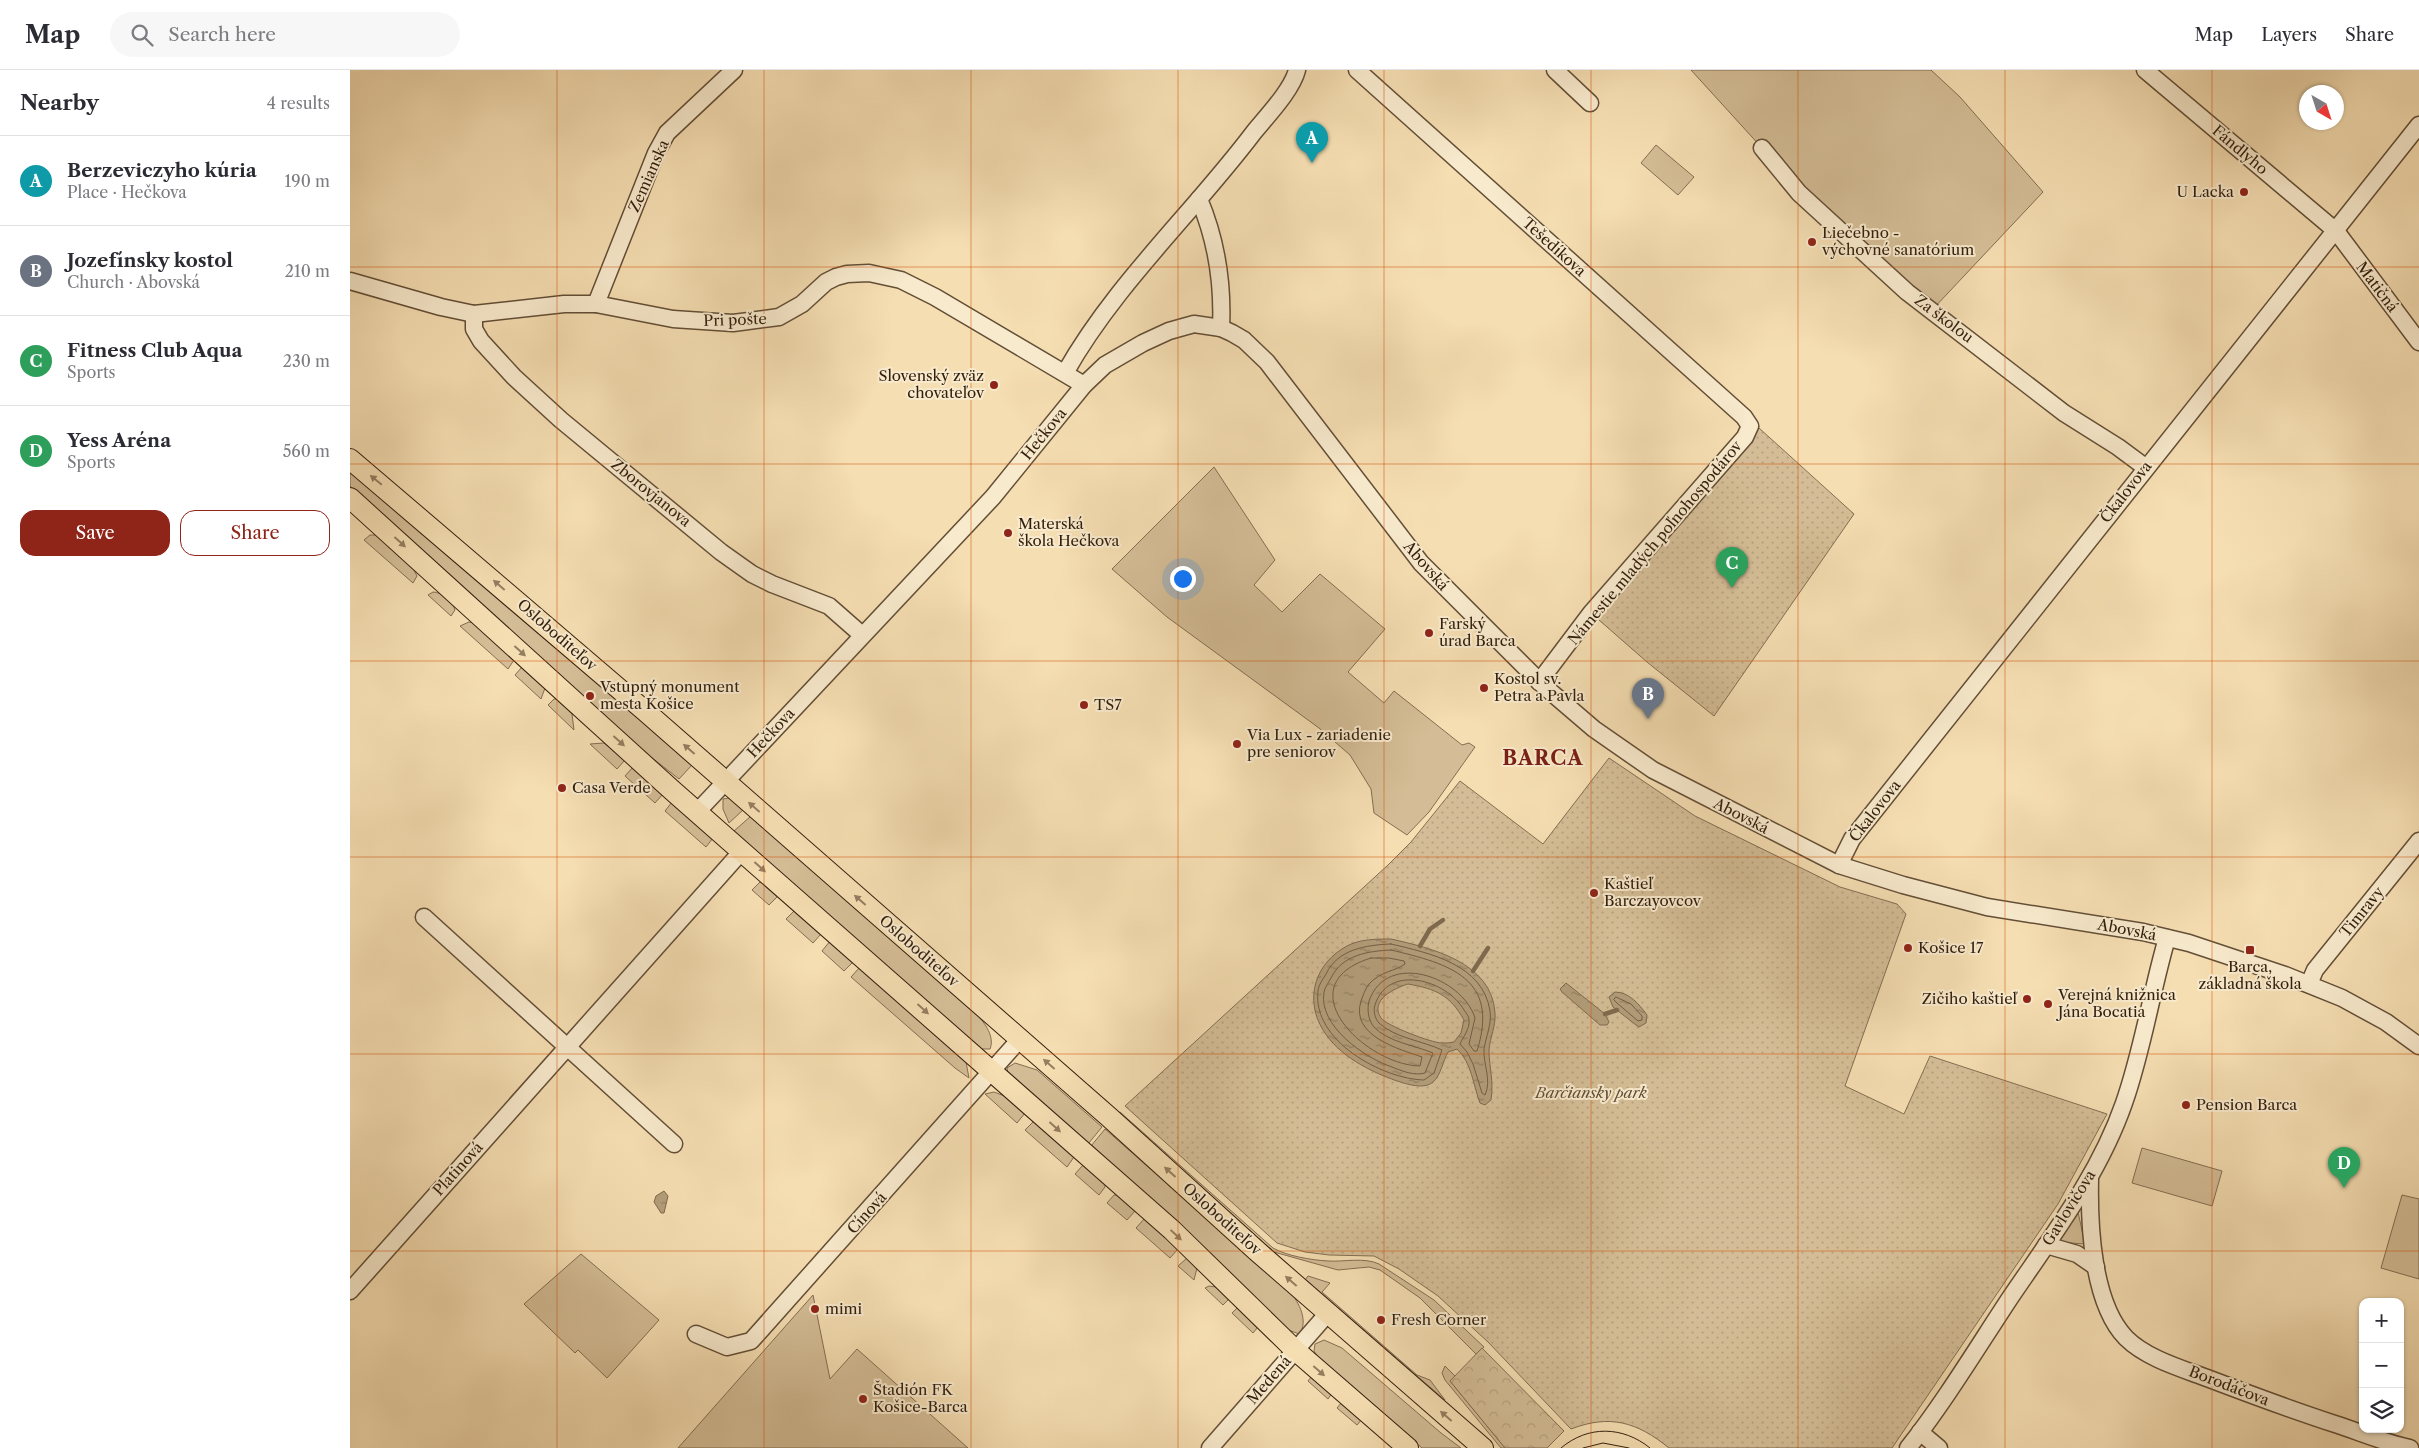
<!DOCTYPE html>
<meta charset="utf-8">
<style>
body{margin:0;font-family:"Libre Caslon Text",serif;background:#f7f7f7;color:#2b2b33}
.controls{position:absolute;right:15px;bottom:15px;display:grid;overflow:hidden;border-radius:10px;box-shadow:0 1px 4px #0004}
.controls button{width:45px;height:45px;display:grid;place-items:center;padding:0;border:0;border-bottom:1px solid #e1e1e2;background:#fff;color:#2b2b33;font:25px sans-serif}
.compass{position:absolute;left:1949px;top:15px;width:45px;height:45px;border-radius:50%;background:#fff;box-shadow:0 1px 4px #0004;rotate:141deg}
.you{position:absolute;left:832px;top:508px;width:18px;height:18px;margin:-12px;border:4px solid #fff;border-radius:50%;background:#1a73e8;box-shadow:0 0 0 8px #1a73e833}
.badge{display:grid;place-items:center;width:32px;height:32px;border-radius:50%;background:#8f2418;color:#fff;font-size:16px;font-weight:700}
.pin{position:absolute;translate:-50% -41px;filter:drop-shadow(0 1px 2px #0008)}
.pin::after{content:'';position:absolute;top:26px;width:18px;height:15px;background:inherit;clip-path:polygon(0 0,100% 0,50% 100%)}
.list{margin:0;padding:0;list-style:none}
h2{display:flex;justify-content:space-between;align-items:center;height:65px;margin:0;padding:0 20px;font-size:21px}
h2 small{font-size:16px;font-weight:400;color:#7c7c81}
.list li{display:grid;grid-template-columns:32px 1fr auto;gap:15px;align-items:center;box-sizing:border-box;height:90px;padding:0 20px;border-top:1px solid #e1e1e2}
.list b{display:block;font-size:19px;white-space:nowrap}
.list p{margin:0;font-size:16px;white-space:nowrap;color:#7c7c81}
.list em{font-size:16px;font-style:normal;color:#7c7c81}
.actions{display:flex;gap:10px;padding:15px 20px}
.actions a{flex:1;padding:11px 0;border:1px solid #8f2418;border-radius:15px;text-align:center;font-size:18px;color:#8f2418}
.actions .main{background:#8f2418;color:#fff}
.icon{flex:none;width:28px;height:28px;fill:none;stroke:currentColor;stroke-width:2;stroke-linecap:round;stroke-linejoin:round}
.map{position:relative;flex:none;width:2069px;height:1378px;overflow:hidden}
header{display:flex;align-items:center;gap:30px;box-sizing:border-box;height:70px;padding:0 25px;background:#fff;border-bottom:1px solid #e1e1e2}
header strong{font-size:24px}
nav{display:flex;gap:28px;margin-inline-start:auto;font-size:18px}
.search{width:350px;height:45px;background:#f7f7f7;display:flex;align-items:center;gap:12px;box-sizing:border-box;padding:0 18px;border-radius:28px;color:#7c7c81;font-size:19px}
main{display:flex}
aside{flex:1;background:#fff}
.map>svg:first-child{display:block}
.green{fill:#d4bd96;stroke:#836e52}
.forest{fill:url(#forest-crowns);stroke:#836e52}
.park{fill:url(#park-dots);stroke:#836e52}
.water{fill:url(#water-ripples);stroke:#7f6a4e;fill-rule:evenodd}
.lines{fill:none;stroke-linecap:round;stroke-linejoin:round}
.shore{stroke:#725e44;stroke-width:1}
.stream{stroke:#7f6a4e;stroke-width:4.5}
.minor-casing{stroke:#634e36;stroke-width:19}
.major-casing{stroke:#321e0d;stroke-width:22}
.minor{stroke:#f8eacd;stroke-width:16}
.major{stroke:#f5deb2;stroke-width:20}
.tram{stroke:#321e0d;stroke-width:1}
.oneway{fill:#947e60}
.grid{fill:none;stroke:#d6530c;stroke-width:1;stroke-opacity:0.55}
.poi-dot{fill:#8f2418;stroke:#f8eacd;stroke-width:2}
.labels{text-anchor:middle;stroke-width:4;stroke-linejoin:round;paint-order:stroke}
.street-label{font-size:15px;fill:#321e0d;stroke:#f8eacd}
.poi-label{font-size:15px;fill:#321e0d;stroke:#f8eacd;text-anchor:start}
.park-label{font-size:15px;font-style:italic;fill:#634e36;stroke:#f8eacd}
.district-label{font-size:20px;font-weight:bold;letter-spacing:1px;fill:#7a1f14;stroke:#f8eacd}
</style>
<header>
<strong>Map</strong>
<div class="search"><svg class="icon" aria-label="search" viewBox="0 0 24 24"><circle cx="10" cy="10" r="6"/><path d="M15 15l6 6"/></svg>Search here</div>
<nav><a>Map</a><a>Layers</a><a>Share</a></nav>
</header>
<main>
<aside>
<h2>Nearby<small>4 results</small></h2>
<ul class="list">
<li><span class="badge" style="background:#0f9aa8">A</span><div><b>Berzeviczyho kúria</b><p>Place · Hečkova</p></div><em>190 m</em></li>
<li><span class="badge" style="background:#6b7280">B</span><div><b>Jozefínsky kostol</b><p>Church · Abovská</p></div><em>210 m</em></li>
<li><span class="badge" style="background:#2e9e5b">C</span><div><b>Fitness Club Aqua</b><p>Sports</p></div><em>230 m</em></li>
<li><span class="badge" style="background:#2e9e5b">D</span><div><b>Yess Aréna</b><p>Sports</p></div><em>560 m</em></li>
</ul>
<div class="actions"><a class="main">Save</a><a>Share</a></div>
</aside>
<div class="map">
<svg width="2069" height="1378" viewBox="0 0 2069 1378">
<defs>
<pattern id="forest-crowns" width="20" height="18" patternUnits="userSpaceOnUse" patternTransform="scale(1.25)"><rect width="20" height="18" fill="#d4bd96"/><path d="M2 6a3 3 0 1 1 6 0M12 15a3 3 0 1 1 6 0" fill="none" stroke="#b6a280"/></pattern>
<pattern id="park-dots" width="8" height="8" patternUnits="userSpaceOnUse" patternTransform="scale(1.25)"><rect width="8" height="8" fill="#d4bd96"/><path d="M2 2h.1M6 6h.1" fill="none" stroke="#b6a280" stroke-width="1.8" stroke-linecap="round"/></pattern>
<pattern id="water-ripples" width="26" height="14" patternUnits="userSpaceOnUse" patternTransform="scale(1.25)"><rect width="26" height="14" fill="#b39d7a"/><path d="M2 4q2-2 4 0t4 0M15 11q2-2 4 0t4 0" fill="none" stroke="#927f62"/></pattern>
</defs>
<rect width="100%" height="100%" fill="#f5deb2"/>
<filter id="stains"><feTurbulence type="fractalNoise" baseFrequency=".004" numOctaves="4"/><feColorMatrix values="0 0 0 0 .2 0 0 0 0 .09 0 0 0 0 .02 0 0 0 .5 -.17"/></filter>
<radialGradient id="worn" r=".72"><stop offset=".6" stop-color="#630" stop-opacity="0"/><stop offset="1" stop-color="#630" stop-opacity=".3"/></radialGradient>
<!-- green -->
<g class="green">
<path d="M1341,0H1581L1610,27L1693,122L1582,240L1412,78Z"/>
<path d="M1306,75L1344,107L1328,125L1291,93Z"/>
<path d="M864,397L925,490L904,515L932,542L970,504L1035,559L998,602L1034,633L1044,621L1112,675L1119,673L1125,677L1079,742L1057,765L1024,743L1021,719L1000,685L969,658L817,547L762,499Z"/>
<path d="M0,400L342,695L329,709L287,676L0,416Z"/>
<path d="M20,465H27L63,498L67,506L63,513L14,470Z"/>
<path d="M83,522C92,522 103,532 105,540L101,546L78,525Z"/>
<path d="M119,552L124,553L164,590L158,599L110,556Z"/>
<path d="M172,597L195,618L191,629L165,605Z"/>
<path d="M204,629H207L222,644L224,660L198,635Z"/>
<path d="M254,673L275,690L267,699L240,674Z"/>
<path d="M283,697L313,724L305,733L275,706Z"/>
<path d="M379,728L393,740L379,753L373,739V729Z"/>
<path d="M322,732L363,768L356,777L315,741Z"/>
<path d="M401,746L627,945C635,953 645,967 640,979H631L392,769L384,761Z"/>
<path d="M410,812H412L428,826L419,835L402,820Z"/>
<path d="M445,840L471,864L463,873L436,849Z"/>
<path d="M480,871L503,892L494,901L472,881Z"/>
<path d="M594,889L761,1035L759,1037Z"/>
<path d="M510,897L616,992L619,1008L605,998L501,907Z"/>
<path d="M665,993L687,1000L752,1057L738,1074L658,1003L657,998Z"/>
<path d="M644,1022L657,1027L675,1043L667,1053L635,1024Z"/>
<path d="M770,1042L923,1178C937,1186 961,1190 978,1191C994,1192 1014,1187 1029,1194L1084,1230L1134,1277L1126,1284L1070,1228L1030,1200L1019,1197L988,1200L924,1182L767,1044Z"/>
<path d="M684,1051L724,1087L717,1097L675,1060Z"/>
<path d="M755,1059L940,1222C949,1232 959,1252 949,1264L936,1259L741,1076Z"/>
<path d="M1792,1078L1872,1101L1862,1136L1782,1113Z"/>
<path d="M733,1095L755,1115V1117L749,1125L725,1104Z"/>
<path d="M764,1125H768L785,1141L777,1150L757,1133Z"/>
<path d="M2052,1125L2069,1129V1209L2031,1198Z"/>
<path d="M1728,1142L1735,1174L1707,1172Z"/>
<path d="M794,1149L828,1179L820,1188L786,1158Z"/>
<path d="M231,1184L309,1250L257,1308L228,1280L225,1283L174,1234Z"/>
<path d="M837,1188L847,1198L844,1210L828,1196Z"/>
<path d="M958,1206L980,1213L972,1222L1067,1305L1080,1310L1095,1330L958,1212L955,1210Z"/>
<path d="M859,1216L866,1217L879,1229L873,1235L855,1218Z"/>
<path d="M463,1225L480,1309L507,1279L618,1378H328Z"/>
<path d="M887,1238L908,1257L903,1263L882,1243Z"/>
<path d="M974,1270L992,1278L1091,1363L1111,1378H1072L968,1287L964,1281L965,1274Z"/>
<path d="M1095,1296L1105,1306L1100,1311L1155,1378H1151L1095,1310L1092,1303Z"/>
<path d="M962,1306L982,1323L978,1329L958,1311Z"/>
<path d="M992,1332L1012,1349L1007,1355L987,1338Z"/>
</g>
<!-- forest -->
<path class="forest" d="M1132,1278L1214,1361L1197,1378H1155L1100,1311Z"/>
<!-- park -->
<g class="park">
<path d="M1400,356L1409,358L1504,444L1364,646L1297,592L1241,543Z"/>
<path d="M1259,688L1345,746L1490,817L1547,834L1556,844L1495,1016L1554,1044L1580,986L1757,1044L1708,1134L1542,1378H1319C1287,1352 1260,1344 1221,1359L1138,1272L1088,1226L1049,1199L1024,1186L979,1185L955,1182L927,1173L775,1036L1038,795L1061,772L1110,711L1193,774Z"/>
</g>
<!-- water -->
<g class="water">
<path d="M1041,869C1081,878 1142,892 1145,943C1146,956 1140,967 1139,980C1139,997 1144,1011 1141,1030L1135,1035L1130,1033C1123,1015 1122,993 1107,979L1098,982C1093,991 1091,1005 1083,1012C1074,1020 1057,1014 1047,1011C1019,1001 989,986 973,960C954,929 965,893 997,876C1010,869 1026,869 1041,869ZM1058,914C1086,919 1100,925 1114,950L1111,963L1104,972C1100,973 1096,973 1092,973C1082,973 1037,956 1031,948C1019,930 1045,918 1058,914Z"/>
<path d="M1216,913L1255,944L1259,952L1257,955H1250L1212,922L1210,919Z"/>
<path d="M1265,922C1279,922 1289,934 1297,945L1296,953L1289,957L1286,955L1263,937L1259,927Z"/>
<path d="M314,1121L318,1126L314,1143H311L304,1132L306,1126Z"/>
</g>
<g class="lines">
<!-- shore -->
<g class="shore">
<path d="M1041,874C1079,883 1133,894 1140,941C1142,954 1136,966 1134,979C1133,994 1142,1010 1135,1025L1132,1023L1123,994L1117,982L1110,974C1113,967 1120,959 1119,950C1119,946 1116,943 1114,940C1097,910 1038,893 1025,935C1023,940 1025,949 1029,953C1045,968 1073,971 1092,980L1084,1003L1074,1010C1033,1009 962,971 968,921C968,916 973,909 976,904C988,879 1016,875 1041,874Z"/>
<path d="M1041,880C1100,894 1150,908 1127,981H1124L1119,974L1125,948C1112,907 1037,880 1019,931C1017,939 1018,950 1024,957C1038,972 1064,975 1083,983L1075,1003C1064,1006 1052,1001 1042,997C1015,988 968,956 974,922C975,917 979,912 981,908C992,885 1018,881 1041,880Z"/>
<path d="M1021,888H1039L1054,891L1055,894C1046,901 1031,901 1019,914C1015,919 1013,926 1011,931C1000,966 1049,979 1072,987L1070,996C1015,995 934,915 1021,888Z"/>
<path d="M1266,927L1281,934L1292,946V950L1288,951L1267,933L1264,930Z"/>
</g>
<!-- stream -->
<g class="stream">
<path d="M1070,876L1080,859L1093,850"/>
<path d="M1123,901L1138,878"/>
<path d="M1255,944L1267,940"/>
</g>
<!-- minor casing -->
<g class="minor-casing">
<g id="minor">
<path d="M1007,0L1394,347L1400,356L1395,367L1241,543L1189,612"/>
<path d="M1205,0L1240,33"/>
<path d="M1795,0L1986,161L2069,272"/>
<path d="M1412,78L1449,123L1557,222L1714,343L1768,377L1795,397"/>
<path d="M849,129C866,169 873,215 871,258"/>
<path d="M0,211L91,237L124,244L214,234H246L323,249L383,253L429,247L452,234L476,212L486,207L497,204L519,203L551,210L585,227L734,315"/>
<path d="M246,234L306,83L317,63L384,0"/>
<path d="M124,244V259L131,271L164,307L211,350L371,482L402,504L422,514L479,536L512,565"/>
<path d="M715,303C765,214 843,143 904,62C917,46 942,20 947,0"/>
<path d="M347,742L643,427L734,315L755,295L793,273L819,261L844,254L871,258L882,263L894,270L917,292L1071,493L1195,617L1244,659L1303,700L1489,795L1553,815L1637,837L1793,862L1839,873L1935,905L1992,928L2036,952L2069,976"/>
<path d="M1489,795L1502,769L2069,55"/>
<path d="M74,847L324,1074"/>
<path d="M1959,914L1965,900L2069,771"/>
<path d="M1740,1109C1739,1154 1742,1233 1776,1268C1796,1288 1830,1298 1857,1308C1899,1324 1942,1340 1985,1354C2010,1362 2035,1373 2060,1378"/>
<path d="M1696,1175L1727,1184L1746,1197"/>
<path d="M0,1221L392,781"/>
<path d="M346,1264L377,1277L401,1271L670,969"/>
<path d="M1570,1362L1589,1378"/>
<path d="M860,1378L978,1243"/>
<path d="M1558,1378C1595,1331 1627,1278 1660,1228C1702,1166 1749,1105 1774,1033C1793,979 1801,923 1817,868"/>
</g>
</g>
<!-- major casing -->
<g class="major-casing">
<g id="major">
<path d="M0,389L295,641L759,1047L908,1182L1133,1378"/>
<path d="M0,428L323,721L822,1160L945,1280L1058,1378"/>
</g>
</g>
<!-- minor -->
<use href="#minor" class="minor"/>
<!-- major -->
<use href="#major" class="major"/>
<!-- tram -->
<g class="tram">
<path d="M1211,1378C1238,1355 1273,1356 1300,1378"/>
<path d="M1233,1378L1253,1373L1279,1378"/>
</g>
</g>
<!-- one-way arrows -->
<defs><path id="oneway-solid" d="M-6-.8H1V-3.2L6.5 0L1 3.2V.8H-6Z" transform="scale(1.25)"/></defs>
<g class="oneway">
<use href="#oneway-solid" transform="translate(26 410) rotate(-141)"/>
<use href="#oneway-solid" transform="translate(50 472) rotate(42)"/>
<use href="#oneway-solid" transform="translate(149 515) rotate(-139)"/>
<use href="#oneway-solid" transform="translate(170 581) rotate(42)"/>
<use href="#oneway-solid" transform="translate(269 671) rotate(42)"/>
<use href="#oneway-solid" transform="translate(339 679) rotate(-139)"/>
<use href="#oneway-solid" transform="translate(404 737) rotate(-139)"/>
<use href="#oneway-solid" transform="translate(410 797) rotate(42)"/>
<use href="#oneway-solid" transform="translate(510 830) rotate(-139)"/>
<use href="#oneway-solid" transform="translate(573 939) rotate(42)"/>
<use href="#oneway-solid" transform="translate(699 994) rotate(-139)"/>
<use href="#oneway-solid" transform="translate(705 1057) rotate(42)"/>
<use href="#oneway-solid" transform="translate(820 1102) rotate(-138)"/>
<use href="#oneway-solid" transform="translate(826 1165) rotate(43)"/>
<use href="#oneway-solid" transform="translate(941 1211) rotate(-139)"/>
<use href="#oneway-solid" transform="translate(969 1301) rotate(41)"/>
<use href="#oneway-solid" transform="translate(1096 1346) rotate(-139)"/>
</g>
<!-- grid -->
<path class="grid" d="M207,0V1378M414,0V1378M621,0V1378M828,0V1378M1034,0V1378M1241,0V1378M1448,0V1378M1655,0V1378M1862,0V1378M0,197H2069M0,394H2069M0,591H2069M0,787H2069M0,984H2069M0,1181H2069"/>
<!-- markers -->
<g class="poi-dot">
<circle cx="1894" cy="122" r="5"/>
<circle cx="1462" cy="172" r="5"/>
<circle cx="644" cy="315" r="5"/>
<circle cx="658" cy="463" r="5"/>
<circle cx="1079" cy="563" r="5"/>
<circle cx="1134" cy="618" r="5"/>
<circle cx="240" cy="626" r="5"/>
<circle cx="734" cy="635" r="5"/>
<circle cx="887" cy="674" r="5"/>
<circle cx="212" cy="718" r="5"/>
<circle cx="1244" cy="823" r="5"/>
<circle cx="1558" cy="878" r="5"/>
<rect x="1895" y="875" width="10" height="10" rx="2.5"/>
<circle cx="1677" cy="929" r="5"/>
<circle cx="1698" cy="934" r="5"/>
<circle cx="1836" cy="1035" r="5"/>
<circle cx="465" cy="1239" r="5"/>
<circle cx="1031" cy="1250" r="5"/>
<circle cx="513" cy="1329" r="5"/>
</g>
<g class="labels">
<!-- street labels -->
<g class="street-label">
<text transform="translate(1890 80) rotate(40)" y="5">Fándlyho</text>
<text transform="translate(299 106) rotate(-66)" y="5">Zemianska</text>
<text transform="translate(1204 177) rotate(42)" y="5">Tešedíkova</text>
<text transform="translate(2027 217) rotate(53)" y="5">Matičná</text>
<text transform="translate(1594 249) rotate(37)" y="5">Za školou</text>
<text transform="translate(385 250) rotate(-2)" y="5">Pri pošte</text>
<text transform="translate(694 364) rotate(-51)" y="5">Hečkova</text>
<text transform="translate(1776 422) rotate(-52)" y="5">Čkalovova</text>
<text transform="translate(301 423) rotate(39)" y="5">Zborovjanova</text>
<text transform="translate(1305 473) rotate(-50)" y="5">Námestie mladých poľnohospodárov</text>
<text transform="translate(1076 496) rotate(49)" y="5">Abovská</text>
<text transform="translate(207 565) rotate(41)" y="5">Osloboditeľov</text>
<text transform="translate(421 663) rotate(-47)" y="5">Hečkova</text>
<text transform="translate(1525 741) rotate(-52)" y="5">Čkalovova</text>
<text transform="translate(1391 746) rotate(27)" y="5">Abovská</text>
<text transform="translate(2012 842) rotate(-51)" y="5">Timravy</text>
<text transform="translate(1777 860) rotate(11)" y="5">Abovská</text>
<text transform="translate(569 881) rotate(41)" y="5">Osloboditeľov</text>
<text transform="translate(108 1099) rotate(-48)" y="5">Platinová</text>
<text transform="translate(1719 1138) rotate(-58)" y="5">Gavlovičova</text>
<text transform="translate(517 1143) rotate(-48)" y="5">Cínová</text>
<text transform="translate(872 1149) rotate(42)" y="5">Osloboditeľov</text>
<text transform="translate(919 1310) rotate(-49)" y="5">Medená</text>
<text transform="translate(1879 1316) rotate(21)" y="5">Borodáčova</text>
</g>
<!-- poi labels -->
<g class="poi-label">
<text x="1884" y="127" text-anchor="end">U Lacka</text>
<text x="1472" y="168">Liečebno -<tspan x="1472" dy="17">výchovné sanatórium</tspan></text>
<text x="634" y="311" text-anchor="end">Slovenský zväz<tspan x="634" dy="17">chovateľov</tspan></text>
<text x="668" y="459">Materská<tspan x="668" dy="17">škola Hečkova</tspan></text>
<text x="1089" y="559">Farský<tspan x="1089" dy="17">úrad Barca</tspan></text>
<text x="1144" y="614">Kostol sv.<tspan x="1144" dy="17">Petra a Pavla</tspan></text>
<text x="250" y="622">Vstupný monument<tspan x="250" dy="17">mesta Košice</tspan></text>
<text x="744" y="640">TS7</text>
<text x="897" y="670">Via Lux - zariadenie<tspan x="897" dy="17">pre seniorov</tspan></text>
<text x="222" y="723">Casa Verde</text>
<text x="1254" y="819">Kaštieľ<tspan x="1254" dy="17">Barczayovcov</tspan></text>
<text x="1568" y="883">Košice 17</text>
<text x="1900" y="902" text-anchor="middle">Barca,<tspan x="1900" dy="17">základná škola</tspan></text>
<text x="1708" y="930">Verejná knižnica<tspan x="1708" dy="17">Jána Bocatia</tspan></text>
<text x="1667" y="934" text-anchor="end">Zičiho kaštieľ</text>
<text x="1846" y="1040">Pension Barca</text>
<text x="475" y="1244">mimi</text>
<text x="1041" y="1255">Fresh Corner</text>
<text x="523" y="1325">Štadión FK<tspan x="523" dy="17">Košice-Barca</tspan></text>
</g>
<!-- park labels -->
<g class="park-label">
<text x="1241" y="1028">Barčiansky park</text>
</g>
<!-- district labels -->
<g class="district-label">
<text x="1193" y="695">BARCA</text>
</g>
</g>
<rect width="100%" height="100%" filter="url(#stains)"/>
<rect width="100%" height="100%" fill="url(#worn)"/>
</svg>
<div class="controls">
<button>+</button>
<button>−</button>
<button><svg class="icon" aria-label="layers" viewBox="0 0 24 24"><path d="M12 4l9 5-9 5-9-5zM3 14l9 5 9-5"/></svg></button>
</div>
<svg class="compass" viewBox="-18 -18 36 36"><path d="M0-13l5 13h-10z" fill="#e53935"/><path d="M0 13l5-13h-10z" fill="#7c7c81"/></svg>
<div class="you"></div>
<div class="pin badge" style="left:962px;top:93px;background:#0f9aa8">A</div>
<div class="pin badge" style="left:1298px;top:649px;background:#6b7280">B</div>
<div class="pin badge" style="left:1382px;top:518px;background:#2e9e5b">C</div>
<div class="pin badge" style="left:1994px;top:1118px;background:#2e9e5b">D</div>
</div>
</main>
